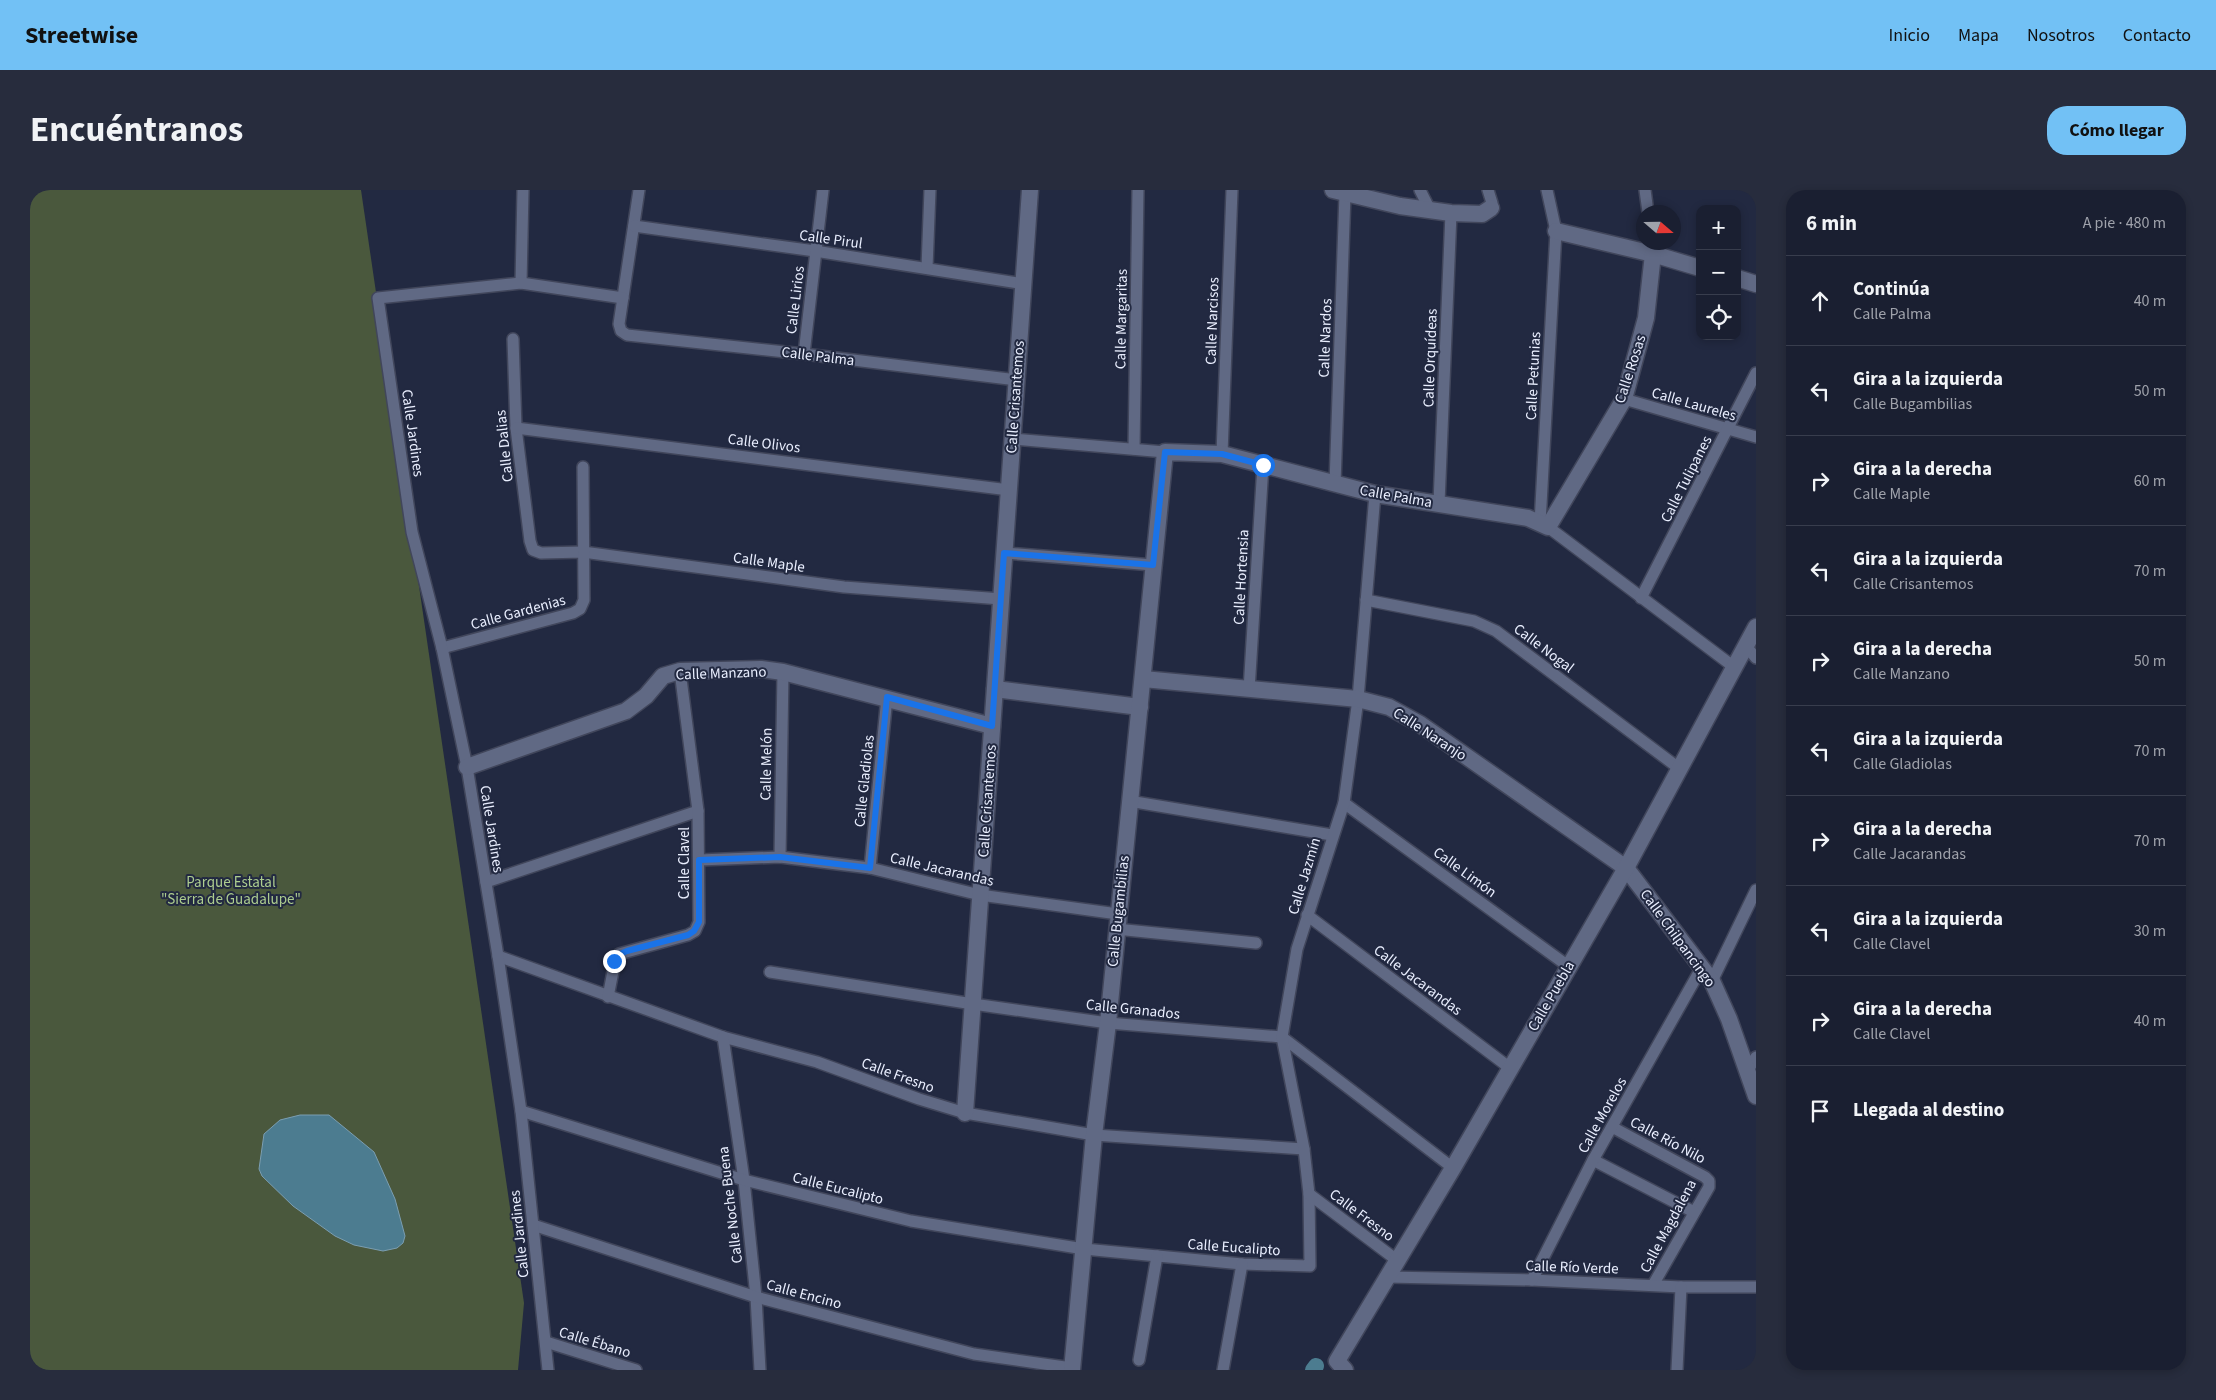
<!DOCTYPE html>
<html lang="es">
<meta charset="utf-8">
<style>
body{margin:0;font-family:"Source Sans 3",sans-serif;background:#272c3d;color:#f1f3f6}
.controls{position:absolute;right:15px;top:15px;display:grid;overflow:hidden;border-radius:10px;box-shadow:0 2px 8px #0003}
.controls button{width:45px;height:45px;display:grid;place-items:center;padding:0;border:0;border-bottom:1px solid #383d4d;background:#1a1f31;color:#f1f3f6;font:25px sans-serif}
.compass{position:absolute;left:1606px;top:15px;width:45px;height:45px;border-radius:50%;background:#1a1f31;box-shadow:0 2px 8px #0003;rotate:110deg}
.stop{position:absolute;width:15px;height:15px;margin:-11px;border:4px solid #1a73e8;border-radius:50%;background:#fff}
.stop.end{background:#1a73e8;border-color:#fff;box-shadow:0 1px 5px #0008}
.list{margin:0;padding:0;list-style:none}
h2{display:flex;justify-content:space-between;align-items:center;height:65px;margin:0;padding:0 20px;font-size:21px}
h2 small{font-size:16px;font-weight:400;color:#9fa2ab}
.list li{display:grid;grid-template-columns:32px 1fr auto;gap:15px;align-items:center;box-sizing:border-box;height:90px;padding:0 20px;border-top:1px solid #383d4d}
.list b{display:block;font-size:19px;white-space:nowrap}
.list p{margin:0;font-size:16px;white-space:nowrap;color:#9fa2ab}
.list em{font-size:16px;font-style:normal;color:#9fa2ab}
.icon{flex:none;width:28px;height:28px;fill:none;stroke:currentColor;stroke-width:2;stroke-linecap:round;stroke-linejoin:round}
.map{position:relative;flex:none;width:1726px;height:1180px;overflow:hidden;border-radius:20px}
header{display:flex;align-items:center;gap:30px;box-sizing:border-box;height:70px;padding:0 25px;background:#72c1f5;color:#111}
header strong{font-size:24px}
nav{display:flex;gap:28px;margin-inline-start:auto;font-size:18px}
.intro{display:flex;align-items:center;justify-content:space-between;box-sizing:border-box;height:120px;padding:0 30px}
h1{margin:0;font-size:35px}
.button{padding:12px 22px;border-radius:20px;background:#72c1f5;color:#111;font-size:18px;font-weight:700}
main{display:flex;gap:30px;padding:0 30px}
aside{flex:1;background:#1a1f31;border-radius:20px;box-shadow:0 2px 8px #0003}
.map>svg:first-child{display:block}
.green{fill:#4a583d}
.water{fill:#4c7c90;stroke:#7b9eb1}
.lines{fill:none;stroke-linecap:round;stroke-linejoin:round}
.canal{stroke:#4c7c90;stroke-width:16}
.street-casing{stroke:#41465b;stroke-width:14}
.secondary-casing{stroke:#41465b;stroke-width:19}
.street{stroke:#606984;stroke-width:11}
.secondary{stroke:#606984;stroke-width:16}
.route{stroke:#1a73e8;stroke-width:6}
.labels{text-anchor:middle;stroke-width:4;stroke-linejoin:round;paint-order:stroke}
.street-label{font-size:15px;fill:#e9eefe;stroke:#222941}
.park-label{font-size:15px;fill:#adcd8f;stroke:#222941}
</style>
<header>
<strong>Streetwise</strong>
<nav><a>Inicio</a><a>Mapa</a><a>Nosotros</a><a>Contacto</a></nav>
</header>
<div class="intro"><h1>Encuéntranos</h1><a class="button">Cómo llegar</a></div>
<main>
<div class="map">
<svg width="1726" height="1180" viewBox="0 0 1726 1180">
<rect width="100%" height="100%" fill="#222941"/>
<!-- green -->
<path class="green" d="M0,0H331L494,1113L488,1180H0Z"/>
<!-- water -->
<path class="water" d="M270,925H299L344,962L365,1009L375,1046L373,1053L367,1058L353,1061L324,1055L305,1046L263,1016L232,986L229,979L234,944L250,930Z"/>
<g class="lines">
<!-- canal -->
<path class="canal" d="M1283,1180L1286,1176"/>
<!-- street casing -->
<g class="street-casing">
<g id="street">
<path d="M609,0L589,134L591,141L597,145L774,164L987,190"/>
<path d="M1390,0L1400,20"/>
<path d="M1458,0L1462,13L1461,18"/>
<path d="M1615,0L1618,22"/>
<path d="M604,36L785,61L994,94"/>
<path d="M897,78L900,0"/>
<path d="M491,93L493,0"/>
<path d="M483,149L486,238L500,351L503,360L511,363L553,362L814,397L971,409"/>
<path d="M774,164L793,0"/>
<path d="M1594,209L1726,247"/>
<path d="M486,238L979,300"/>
<path d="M982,249L1135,262"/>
<path d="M1104,259L1108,0"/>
<path d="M1192,264L1202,0"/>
<path d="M1305,294L1315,4"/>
<path d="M1409,313L1421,23"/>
<path d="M1510,333L1526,41L1517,0"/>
<path d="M1518,337L1704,477"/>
<path d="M975,363L1123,375"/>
<path d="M1611,408L1726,183"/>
<path d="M1336,410L1444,431L1466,441L1650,579"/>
<path d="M1716,456L1726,468"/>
<path d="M412,458L543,423L550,419L554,410L553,277"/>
<path d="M1219,500L1233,275"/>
<path d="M1099,611L1302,645"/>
<path d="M1314,613L1538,776"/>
<path d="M750,667L753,482"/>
<path d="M669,670L750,667L840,678L950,705L1088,724"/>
<path d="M840,678L857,507"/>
<path d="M456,692L668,621"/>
<path d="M1277,725L1480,878"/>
<path d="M1086,739L1226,753"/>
<path d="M468,766L693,847L787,872L889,909L935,923L1064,945L1274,959"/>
<path d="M740,782L943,814L1078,833L1252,847L1423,978"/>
<path d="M1682,791L1726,700"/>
<path d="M578,807L585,771L589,764L658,745L665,741L669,732L668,621L650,481"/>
<path d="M693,847L714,990L726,1107L730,1180"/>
<path d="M1718,880L1726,867"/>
<path d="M491,921L714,990L881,1031L1054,1059L1212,1074L1280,1076L1279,1004L1274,959L1252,847L1267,759L1314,613L1328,509L1345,304"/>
<path d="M1582,937L1675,987L1679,991V997L1623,1095"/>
<path d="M1563,970L1664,1022"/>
<path d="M1279,1004L1368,1071"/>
<path d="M503,1035L726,1107L944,1164L1042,1178"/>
<path d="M1358,1087L1502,1090L1651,1097H1726"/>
<path d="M1502,1090L1563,970L1672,777"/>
<path d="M516,1152L606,1180"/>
<path d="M1109,1170L1127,1066"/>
<path d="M518,1180L491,921L468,766L437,577L412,458L382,342L348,108L491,93L593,108"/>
<path d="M1193,1180L1212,1074"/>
<path d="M1647,1180L1651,1097"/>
</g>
</g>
<!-- secondary casing -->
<g class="secondary-casing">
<g id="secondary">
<path d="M1303,0L1370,16L1421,23L1452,24L1461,18"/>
<path d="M1526,41L1623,64L1670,78"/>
<path d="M1707,88L1726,94"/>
<path d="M1113,489L1328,509L1359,517L1390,534L1596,678L1682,791L1699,829L1726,906"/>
<path d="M965,499L1110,517"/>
<path d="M437,577L596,521L616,506L633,486L650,481L731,479L753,482L962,536"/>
<path d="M935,923L1000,0"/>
<path d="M1042,1180L1064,945L1078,833L1135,262L1192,264L1345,304L1498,328L1518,337L1594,209L1616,128L1623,64"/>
<path d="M1315,1180L1307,1171L1423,978L1596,678L1726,437"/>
</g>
</g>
<!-- street -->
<use href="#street" class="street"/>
<!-- secondary -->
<use href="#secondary" class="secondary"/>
</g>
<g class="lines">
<!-- route -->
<path class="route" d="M584,771L590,764L597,761L658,745L664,741L669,732V670L750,667L840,678L857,507L962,536L974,363L1123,375L1135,262L1192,264L1233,275"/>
</g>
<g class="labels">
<!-- street labels -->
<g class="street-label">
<text transform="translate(801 49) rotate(8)" y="5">Calle Pirul</text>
<text transform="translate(765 110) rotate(-83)" y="5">Calle Lirios</text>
<text transform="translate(1091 129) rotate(-89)" y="5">Calle Margaritas</text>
<text transform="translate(1182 131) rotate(-88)" y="5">Calle Narcisos</text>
<text transform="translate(1295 148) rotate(-88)" y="5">Calle Nardos</text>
<text transform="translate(788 166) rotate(7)" y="5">Calle Palma</text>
<text transform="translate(1400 168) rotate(-88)" y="5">Calle Orquídeas</text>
<text transform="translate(1600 179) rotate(-72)" y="5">Calle Rosas</text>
<text transform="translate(1503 186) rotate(-87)" y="5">Calle Petunias</text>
<text transform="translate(985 207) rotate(-86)" y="5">Calle Crisantemos</text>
<text transform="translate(1664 214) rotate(16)" y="5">Calle Laureles</text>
<text transform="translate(383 243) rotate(82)" y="5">Calle Jardines</text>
<text transform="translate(734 253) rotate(7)" y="5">Calle Olivos</text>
<text transform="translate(474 256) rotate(-96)" y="5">Calle Dalias</text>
<text transform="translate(1656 289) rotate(-63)" y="5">Calle Tulipanes</text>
<text transform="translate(1366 306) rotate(10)" y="5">Calle Palma</text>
<text transform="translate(739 372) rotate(8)" y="5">Calle Maple</text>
<text transform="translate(1211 387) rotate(-87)" y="5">Calle Hortensia</text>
<text transform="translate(488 422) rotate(-15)" y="5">Calle Gardenias</text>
<text transform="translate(1514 458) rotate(37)" y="5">Calle Nogal</text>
<text transform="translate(691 483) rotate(-2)" y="5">Calle Manzano</text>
<text transform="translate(1400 544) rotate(33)" y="5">Calle Naranjo</text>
<text transform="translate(736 574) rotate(-89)" y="5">Calle Melón</text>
<text transform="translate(834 591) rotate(-84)" y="5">Calle Gladiolas</text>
<text transform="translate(957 611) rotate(-86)" y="5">Calle Crisantemos</text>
<text transform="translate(462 639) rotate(81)" y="5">Calle Jardines</text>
<text transform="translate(654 673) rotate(-90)" y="5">Calle Clavel</text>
<text transform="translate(912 679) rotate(13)" y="5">Calle Jacarandas</text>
<text transform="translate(1435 682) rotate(36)" y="5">Calle Limón</text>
<text transform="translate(1274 686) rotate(-73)" y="5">Calle Jazmín</text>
<text transform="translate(1088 721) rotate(-84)" y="5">Calle Bugambilias</text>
<text transform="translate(1648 748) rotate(54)" y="5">Calle Chilpancingo</text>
<text transform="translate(1388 790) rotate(37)" y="5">Calle Jacarandas</text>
<text transform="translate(1521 806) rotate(-60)" y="5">Calle Puebla</text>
<text transform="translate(1103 819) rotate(6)" y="5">Calle Granados</text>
<text transform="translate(868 885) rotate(20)" y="5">Calle Fresno</text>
<text transform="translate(1572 925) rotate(-61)" y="5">Calle Morelos</text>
<text transform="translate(1638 950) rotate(28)" y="5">Calle Río Nilo</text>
<text transform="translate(808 998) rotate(14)" y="5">Calle Eucalipto</text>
<text transform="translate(700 1015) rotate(-97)" y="5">Calle Noche Buena</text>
<text transform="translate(1332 1025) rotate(37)" y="5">Calle Fresno</text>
<text transform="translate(1638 1036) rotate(-62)" y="5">Calle Magdalena</text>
<text transform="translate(489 1044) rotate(-96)" y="5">Calle Jardines</text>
<text transform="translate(1204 1057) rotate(4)" y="5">Calle Eucalipto</text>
<text transform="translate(1542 1077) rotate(2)" y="5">Calle Río Verde</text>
<text transform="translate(774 1104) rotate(15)" y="5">Calle Encino</text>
<text transform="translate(565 1152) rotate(17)" y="5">Calle Ébano</text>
</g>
<!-- park labels -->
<g class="park-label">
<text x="201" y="697">Parque Estatal<tspan x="201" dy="17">"Sierra de Guadalupe"</tspan></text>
</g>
</g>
</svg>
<div class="controls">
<button>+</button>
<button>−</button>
<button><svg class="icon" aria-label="locate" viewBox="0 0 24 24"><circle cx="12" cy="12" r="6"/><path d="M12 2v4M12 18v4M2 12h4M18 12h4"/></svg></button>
</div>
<svg class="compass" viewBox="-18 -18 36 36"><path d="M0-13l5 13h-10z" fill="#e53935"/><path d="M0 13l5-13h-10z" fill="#9fa2ab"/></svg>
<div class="stop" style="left:1233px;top:275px"></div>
<div class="stop end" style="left:584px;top:771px"></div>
</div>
<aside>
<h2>6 min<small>A pie · 480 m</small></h2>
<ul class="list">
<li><svg class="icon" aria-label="ahead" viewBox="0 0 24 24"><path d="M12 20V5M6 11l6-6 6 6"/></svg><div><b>Continúa</b><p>Calle Palma</p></div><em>40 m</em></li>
<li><svg class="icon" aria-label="left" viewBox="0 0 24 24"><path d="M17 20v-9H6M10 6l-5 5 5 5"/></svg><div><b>Gira a la izquierda</b><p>Calle Bugambilias</p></div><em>50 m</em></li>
<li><svg class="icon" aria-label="right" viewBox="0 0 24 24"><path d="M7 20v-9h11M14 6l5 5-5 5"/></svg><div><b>Gira a la derecha</b><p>Calle Maple</p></div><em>60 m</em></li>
<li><svg class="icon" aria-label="left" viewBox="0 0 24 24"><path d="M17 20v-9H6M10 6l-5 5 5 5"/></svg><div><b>Gira a la izquierda</b><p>Calle Crisantemos</p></div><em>70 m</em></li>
<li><svg class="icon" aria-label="right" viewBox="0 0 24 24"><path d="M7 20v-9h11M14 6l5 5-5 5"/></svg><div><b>Gira a la derecha</b><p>Calle Manzano</p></div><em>50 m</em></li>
<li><svg class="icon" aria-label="left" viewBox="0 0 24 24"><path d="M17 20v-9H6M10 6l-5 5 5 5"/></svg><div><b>Gira a la izquierda</b><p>Calle Gladiolas</p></div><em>70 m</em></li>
<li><svg class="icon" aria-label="right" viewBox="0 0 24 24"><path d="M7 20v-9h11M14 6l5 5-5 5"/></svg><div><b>Gira a la derecha</b><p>Calle Jacarandas</p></div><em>70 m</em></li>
<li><svg class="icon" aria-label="left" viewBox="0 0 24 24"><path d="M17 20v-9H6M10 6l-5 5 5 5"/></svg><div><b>Gira a la izquierda</b><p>Calle Clavel</p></div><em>30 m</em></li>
<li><svg class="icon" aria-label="right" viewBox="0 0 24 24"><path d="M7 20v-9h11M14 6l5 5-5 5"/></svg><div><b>Gira a la derecha</b><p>Calle Clavel</p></div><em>40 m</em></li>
<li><svg class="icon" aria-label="arrive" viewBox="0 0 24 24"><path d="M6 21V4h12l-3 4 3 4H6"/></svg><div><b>Llegada al destino</b></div></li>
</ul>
</aside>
</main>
